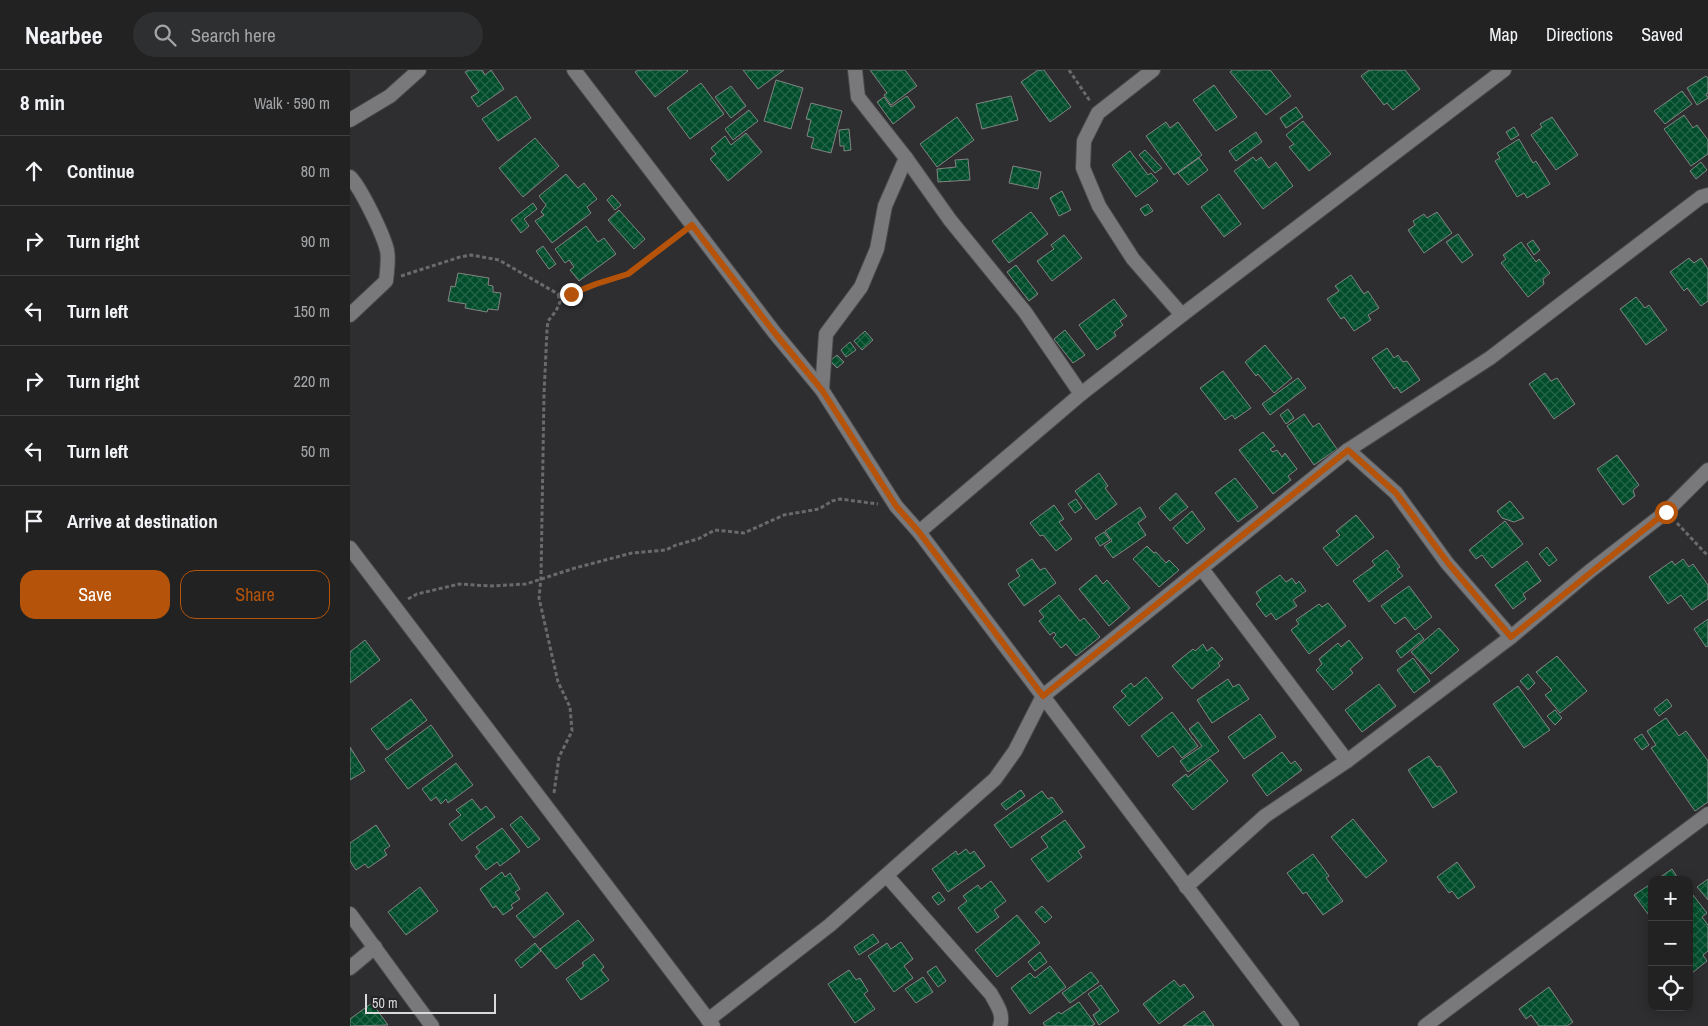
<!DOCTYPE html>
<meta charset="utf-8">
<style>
body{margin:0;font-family:"Archivo Narrow",sans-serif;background:#2e2f30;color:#f1f3f6}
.controls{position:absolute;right:15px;bottom:15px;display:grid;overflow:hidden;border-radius:10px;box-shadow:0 2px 12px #0003}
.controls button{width:45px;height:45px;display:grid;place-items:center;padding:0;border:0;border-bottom:1px solid #3f3f41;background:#222223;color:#f1f3f6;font:25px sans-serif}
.scale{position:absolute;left:15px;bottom:12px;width:131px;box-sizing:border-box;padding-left:5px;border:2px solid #dad9db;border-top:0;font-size:14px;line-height:18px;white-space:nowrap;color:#dad9db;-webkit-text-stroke:4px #242325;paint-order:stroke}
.stop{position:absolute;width:15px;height:15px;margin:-11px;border:4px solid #b45309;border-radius:50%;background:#fff}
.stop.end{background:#b45309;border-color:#fff;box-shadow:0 1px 5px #0008}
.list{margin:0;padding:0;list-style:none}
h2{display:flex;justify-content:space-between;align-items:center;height:65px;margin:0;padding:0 20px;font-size:21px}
h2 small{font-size:16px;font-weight:400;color:#a2a4a6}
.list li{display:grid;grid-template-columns:32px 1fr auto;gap:15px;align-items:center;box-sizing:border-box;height:70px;padding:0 20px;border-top:1px solid #3f3f41}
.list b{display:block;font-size:19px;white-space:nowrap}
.list em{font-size:16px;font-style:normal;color:#a2a4a6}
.actions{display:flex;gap:10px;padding:15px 20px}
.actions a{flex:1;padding:11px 0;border:1px solid #b45309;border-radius:15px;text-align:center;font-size:18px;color:#b45309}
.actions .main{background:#b45309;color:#fff}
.icon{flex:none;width:28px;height:28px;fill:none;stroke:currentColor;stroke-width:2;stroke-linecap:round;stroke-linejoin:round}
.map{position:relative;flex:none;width:1358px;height:956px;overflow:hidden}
header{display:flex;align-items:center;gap:30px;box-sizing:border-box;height:70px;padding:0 25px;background:#222223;border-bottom:1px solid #3f3f41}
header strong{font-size:24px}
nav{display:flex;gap:28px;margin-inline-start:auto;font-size:18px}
.search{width:350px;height:45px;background:#2e2f30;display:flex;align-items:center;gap:12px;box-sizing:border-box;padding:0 18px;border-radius:28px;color:#a2a4a6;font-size:19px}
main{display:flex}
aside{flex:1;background:#222223}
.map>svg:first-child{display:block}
.building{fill:url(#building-cross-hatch);stroke:#818482}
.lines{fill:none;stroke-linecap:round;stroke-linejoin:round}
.street-casing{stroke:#49484a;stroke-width:16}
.path{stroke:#6a696b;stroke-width:3;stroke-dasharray:4 2.5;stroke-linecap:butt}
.street{stroke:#79787b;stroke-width:14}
.route{stroke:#b45309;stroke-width:6}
</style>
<header>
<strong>Nearbee</strong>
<div class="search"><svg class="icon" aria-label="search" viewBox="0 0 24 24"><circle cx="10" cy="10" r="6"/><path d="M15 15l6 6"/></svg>Search here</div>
<nav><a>Map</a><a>Directions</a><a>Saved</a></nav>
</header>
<main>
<aside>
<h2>8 min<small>Walk · 590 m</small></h2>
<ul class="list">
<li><svg class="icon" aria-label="ahead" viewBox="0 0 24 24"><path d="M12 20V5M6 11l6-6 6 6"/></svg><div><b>Continue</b></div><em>80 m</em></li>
<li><svg class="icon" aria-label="right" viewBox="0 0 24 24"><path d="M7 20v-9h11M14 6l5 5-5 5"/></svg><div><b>Turn right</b></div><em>90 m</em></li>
<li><svg class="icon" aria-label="left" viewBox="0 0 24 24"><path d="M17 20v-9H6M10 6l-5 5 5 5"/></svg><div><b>Turn left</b></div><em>150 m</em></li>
<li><svg class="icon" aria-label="right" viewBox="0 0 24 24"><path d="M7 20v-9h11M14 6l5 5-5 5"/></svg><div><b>Turn right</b></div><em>220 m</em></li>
<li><svg class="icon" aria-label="left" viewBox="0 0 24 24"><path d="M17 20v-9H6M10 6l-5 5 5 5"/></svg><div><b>Turn left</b></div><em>50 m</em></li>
<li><svg class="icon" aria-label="arrive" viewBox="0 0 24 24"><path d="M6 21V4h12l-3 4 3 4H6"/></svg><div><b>Arrive at destination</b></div></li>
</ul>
<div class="actions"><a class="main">Save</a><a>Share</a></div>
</aside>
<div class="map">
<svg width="1358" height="956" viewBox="0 0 1358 956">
<defs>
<pattern id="building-cross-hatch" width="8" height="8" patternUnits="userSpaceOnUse" patternTransform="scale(1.25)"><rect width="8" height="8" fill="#014d2b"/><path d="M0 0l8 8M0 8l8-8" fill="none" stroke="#256649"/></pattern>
</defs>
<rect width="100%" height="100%" fill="#2e2d2f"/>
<!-- building -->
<g class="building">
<path d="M119,0H132L135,5L141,0L154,19L128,37L121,27L129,22L115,2Z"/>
<path d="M288,0H337L338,1L305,27L285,2Z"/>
<path d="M393,0H434L408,19Z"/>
<path d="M520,0H555L567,16L541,35L534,25L537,23Z"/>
<path d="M688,0H694L721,37L700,52L671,12Z"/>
<path d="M882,0H920L941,26L916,45L880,2Z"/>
<path d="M1019,0H1055L1070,19L1043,40L1037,33L1034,35L1011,6Z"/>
<path d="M1356,6L1358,8V23L1356,24L1358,28L1347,35L1337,18Z"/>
<path d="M426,10L453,18L441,59L414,51Z"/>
<path d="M351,13L374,44L340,69L317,38Z"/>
<path d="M864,15L887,47L866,61L843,30Z"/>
<path d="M381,16L396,36L381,48L365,27Z"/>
<path d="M1332,21L1342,34L1315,54L1304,41Z"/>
<path d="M166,26L181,48L148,71L132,49Z"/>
<path d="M557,26L565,37L543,54L527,32L534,27L541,37Z"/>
<path d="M661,26L668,50L632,59L626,34Z"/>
<path d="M461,33L492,41L481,83L461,78L464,68L457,66L461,50L456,49Z"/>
<path d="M946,37L953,47L936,58L930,48Z"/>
<path d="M399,40L408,51L383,70L375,59Z"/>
<path d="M1334,45L1343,58L1347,55L1358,70V84L1341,96L1314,59Z"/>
<path d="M607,47L624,70L587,97L570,74Z"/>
<path d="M1202,47L1228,85L1206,100L1181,65L1192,57L1190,54Z"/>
<path d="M953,51L981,84L959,101L939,77L944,74L936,65Z"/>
<path d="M816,52L820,58L828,52L852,85L824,105L796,66Z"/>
<path d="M1164,57L1169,65L1161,70L1156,62Z"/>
<path d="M499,59L501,80L494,81V76H490L489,60Z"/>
<path d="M906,62L912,72L886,91L879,81Z"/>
<path d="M396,63L412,82L378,111L360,89L366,84L361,78L375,66L381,75Z"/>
<path d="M185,68L209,96L173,127L149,98Z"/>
<path d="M1169,69L1183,93L1186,91L1200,114L1177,128L1174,123L1167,127L1145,91L1150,88L1147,83Z"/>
<path d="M795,80L812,98L805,103L789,85Z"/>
<path d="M780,81L798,105L801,103L808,111L786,127L762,95Z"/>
<path d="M903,87L906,91L911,87L919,98L926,92L943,116L913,139L884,101Z"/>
<path d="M849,88L858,100L838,115L828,103Z"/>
<path d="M618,89L620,110L588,112L587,99L606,97L605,90Z"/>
<path d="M1351,92L1357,100L1346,109L1340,101Z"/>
<path d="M663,96L691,102L688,119L659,113Z"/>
<path d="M216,104L228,118L234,113L247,129L237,137L241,143L202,173L185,151L194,145L191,142L196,135L189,126Z"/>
<path d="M712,121L721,140L709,146L700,128Z"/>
<path d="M869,124L891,154L874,167L851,137Z"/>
<path d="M262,125L271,135L265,140L257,130Z"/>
<path d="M183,133L187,139L174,149L179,156L171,163L161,150Z"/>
<path d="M798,134L803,141L795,146L790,139Z"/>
<path d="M269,140L295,169L284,179L258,150Z"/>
<path d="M681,142L698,164L659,193L642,171Z"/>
<path d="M1087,142L1102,163L1074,183L1058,160L1065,155L1063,151L1074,144L1077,148Z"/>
<path d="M236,156L248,172L254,168L266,184L229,211L220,200L224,197L219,190L215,193L205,179Z"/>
<path d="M1108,164L1123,185L1112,193L1096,172Z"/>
<path d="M714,165L732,188L702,211L687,191L704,179L701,175Z"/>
<path d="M1183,170L1190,180L1184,185L1177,174Z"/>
<path d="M1171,172L1186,192L1189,189L1200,203L1193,209L1194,214L1178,227L1151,193L1156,189L1153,185Z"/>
<path d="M193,176L206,194L199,199L186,181Z"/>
<path d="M1339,188L1344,193L1351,188L1358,199V231L1351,236L1337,218L1334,221L1320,202Z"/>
<path d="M666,195L688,224L679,231L657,202Z"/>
<path d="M108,203L139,208L138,215L143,216V222L151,223L148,240L138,239L137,242L115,238L116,234L98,231L101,216L105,217Z"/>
<path d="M1001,205L1014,224L1018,221L1029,238L1018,245L1021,250L1004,261L994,247L991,249L977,229L989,221L985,216Z"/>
<path d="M1286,227L1295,238L1299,235L1317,260L1296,275L1270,239Z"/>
<path d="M764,229L777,246L770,251L773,255L764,262L766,266L747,280L729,255Z"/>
<path d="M715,260L735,285L723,293L704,269Z"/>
<path d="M515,261L523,270L512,280L504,271Z"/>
<path d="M500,272L506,280L496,287L491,280Z"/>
<path d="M915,275L942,308L924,323L908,304L906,306L895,292Z"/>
<path d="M1037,278L1044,288L1048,285L1053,292L1057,291L1070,310L1051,323L1047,317L1044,319L1022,288Z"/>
<path d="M487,285L494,292L487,298L480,291Z"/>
<path d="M873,301L901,338L885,349L882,345L875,350L850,318Z"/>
<path d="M1195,303L1201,311L1207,308L1225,334L1204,349L1179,314Z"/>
<path d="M948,308L956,318L920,345L912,334Z"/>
<path d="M938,339L944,348L936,354L930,345Z"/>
<path d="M954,344L963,357L969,353L987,379L964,395L937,356Z"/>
<path d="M913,362L925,376L920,379L923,382L927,380L932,387L935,383L947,399L938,406L941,410L923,424L889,380Z"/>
<path d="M1267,385L1289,415L1283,420L1285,426L1273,435L1247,399Z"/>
<path d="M749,403L758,416L755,418L767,434L746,450L725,421Z"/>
<path d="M885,408L908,437L888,452L865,423Z"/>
<path d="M826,423L838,437L820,451L809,438Z"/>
<path d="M726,429L732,438L725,443L718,434Z"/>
<path d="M1160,431L1174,448L1164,452L1152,448L1147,441Z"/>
<path d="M704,435L714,449L709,452L722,469L706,481L693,465L690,466L680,453Z"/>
<path d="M790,437L796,447L788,453L796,465L763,488L754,476L762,471L755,461Z"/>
<path d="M842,441L855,459L837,474L823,458Z"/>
<path d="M1006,445L1024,467L987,496L973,478L990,465L986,461Z"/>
<path d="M1155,451L1173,474L1142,498L1132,485L1126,489L1119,480Z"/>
<path d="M754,462L760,470L750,476L745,468Z"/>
<path d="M797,476L804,483L806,482L816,493L819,490L829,500L809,517L783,489Z"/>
<path d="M1197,477L1207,490L1199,496L1189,484Z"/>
<path d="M1037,480L1050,497L1047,499L1053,506L1019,532L1003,511L1025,495L1022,491Z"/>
<path d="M682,489L690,500L695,498L706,513L674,536L658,514L670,506L666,500Z"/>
<path d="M1333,489L1339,497L1343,494L1358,515V529L1342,540L1331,525L1318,534L1299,507L1322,491L1325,495Z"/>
<path d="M1177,491L1191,511L1173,524L1176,529L1163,539L1145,515Z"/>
<path d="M746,505L753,514L757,510L780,538L759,556L729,519Z"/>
<path d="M930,505L936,512L942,508L946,514L949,511L956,521L943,530L947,536L926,550L921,543L916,547L906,534L911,530L906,522Z"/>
<path d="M1059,516L1082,547L1065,560L1055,547L1045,554L1031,536Z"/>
<path d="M709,525L730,551L734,548L750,567L726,586L716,574L711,578L703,568L706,565L704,562L700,565L689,551L694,547L689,541Z"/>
<path d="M978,533L996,556L959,584L941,560L949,554L946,550L969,534L972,537Z"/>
<path d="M1358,549V576L1356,577L1344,559Z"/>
<path d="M1089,558L1109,580L1081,604L1061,582Z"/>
<path d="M1069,563L1074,569L1051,588L1046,581Z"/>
<path d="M15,570L30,590L0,613V582Z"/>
<path d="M999,570L1013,588L1000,599L1003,603L983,620L966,600L972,594L969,589L988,573L991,577Z"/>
<path d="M853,574L857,581L862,577L873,589L868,593L870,596L842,619L822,596L843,579L845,581Z"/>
<path d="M1207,586L1237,621L1210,643L1195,625L1202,620L1186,602Z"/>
<path d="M1063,588L1080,611L1064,623L1047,600Z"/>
<path d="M1178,604L1185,613L1178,620L1170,611Z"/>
<path d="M796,607L813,628L779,656L763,637L776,626L771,621L781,613L784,617Z"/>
<path d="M878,609L883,617L889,614L899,629L862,653L847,630Z"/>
<path d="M1029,614L1046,636L1012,662L995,640Z"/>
<path d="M1168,616L1200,660L1174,678L1143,634Z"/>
<path d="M61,629L77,650L37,680L21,659Z"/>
<path d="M1317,629L1322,636L1309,646L1304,639Z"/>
<path d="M1205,640L1212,648L1205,655L1197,646Z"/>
<path d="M822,642L848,676L832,688L823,676L808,687L791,666Z"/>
<path d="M910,644L926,667L894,689L878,667Z"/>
<path d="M1316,648L1329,666L1336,661L1358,691V732L1345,741L1301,678L1306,675L1297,661Z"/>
<path d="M848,652L869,681L838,702L830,691L852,676L839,659Z"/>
<path d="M81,655L103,686L58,719L35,689Z"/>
<path d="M1292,664L1299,675L1292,680L1284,669Z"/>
<path d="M0,677L15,701L0,710Z"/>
<path d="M932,682L941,694L945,691L952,700L917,726L902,705Z"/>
<path d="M1079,686L1087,697L1090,696L1107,722L1083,738L1058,700Z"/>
<path d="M860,689L878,711L843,740L822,715L836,704L838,707Z"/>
<path d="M106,693L123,715L98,733L96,729L91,734L86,727L81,731L72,719Z"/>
<path d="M671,720L675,726L656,740L651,734Z"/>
<path d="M692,721L698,729L702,727L713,742L661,778L644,755Z"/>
<path d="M122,729L131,740L136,736L145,747L112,771L99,754L111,745L106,740Z"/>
<path d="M171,746L190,769L178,778L160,755Z"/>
<path d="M1003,749L1037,791L1016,808L981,767Z"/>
<path d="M715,750L735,777L728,781L732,787L698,812L681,789L698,777L691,767Z"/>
<path d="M26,755L40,776L34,780L37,785L18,798L15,794L6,800L0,791V773Z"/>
<path d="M152,758L170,781L150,796L147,792L136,800L125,786L130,782L126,777Z"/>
<path d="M616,779L620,784L624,781L635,796L598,822L582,799L606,781L608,785Z"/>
<path d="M963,784L979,806L976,808L993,831L973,845L956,822L953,824L937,803Z"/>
<path d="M1107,792L1125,817L1108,829L1102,821L1099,823L1087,807Z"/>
<path d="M1322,799L1329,810H1306Z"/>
<path d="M152,802L155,807L160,803L170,819L165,822L170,829L161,835L163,838L153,845L146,836L143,838L130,819Z"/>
<path d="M1358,809V830L1347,817Z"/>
<path d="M641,811L656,831L644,840L649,847L627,863L608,838L617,831L613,826L628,815L631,819Z"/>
<path d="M1302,813V841L1298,844L1284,825Z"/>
<path d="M70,817L88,841L56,865L38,842Z"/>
<path d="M1339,820L1357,843L1352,847L1358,855V881L1353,885L1357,891L1342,903L1339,898Z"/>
<path d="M197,822L214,844L184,868L166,846Z"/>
<path d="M589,822L595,830L588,835L582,827Z"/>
<path d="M692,836L702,847L695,853L685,842Z"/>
<path d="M667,845L690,873L647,907L625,880Z"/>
<path d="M228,850L244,870L206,899L190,879Z"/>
<path d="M523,864L529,872L509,885L504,877Z"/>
<path d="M551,872L563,889L554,896L563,908L544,922L518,886L537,873L541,879Z"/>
<path d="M185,873L191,881L171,898L165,890Z"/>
<path d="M690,882L697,892L685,901L678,892Z"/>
<path d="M244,884L254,897L251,900L259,910L231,930L216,909L234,896L232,893Z"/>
<path d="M586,896L596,911L588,917L577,902Z"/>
<path d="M700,896L716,917L680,944L661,918L680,903L685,908Z"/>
<path d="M499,900L506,910L510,908L518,921L514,924L525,939L505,953L478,914Z"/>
<path d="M741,902L749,912L720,933L712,923Z"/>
<path d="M573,907L583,922L566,933L555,919Z"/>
<path d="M824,910L830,917L834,914L844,927L809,954L793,934Z"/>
<path d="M751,915L769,941L749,955L743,945L750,940L738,924Z"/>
<path d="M1199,917L1223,952L1217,956H1189L1181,945L1176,949L1169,939Z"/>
<path d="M729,932L745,954L741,956H695L693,953L709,942L711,944Z"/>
<path d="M22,933L38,955L0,956V949Z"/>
<path d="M854,941L864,956H833Z"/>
</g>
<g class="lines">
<!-- street casing -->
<g class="street-casing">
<g id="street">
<path d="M224,0L424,262L472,320L546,436L569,462L942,956"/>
<path d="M505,0L508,27L556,88L600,150L675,242L731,324"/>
<path d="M803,0L748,43L734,71L733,98L749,136L783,189L832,245"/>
<path d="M0,50L40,26L69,0"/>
<path d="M0,107C11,118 33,164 37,180C39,190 37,201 36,211L0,245"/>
<path d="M472,320L476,264L511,217L527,179L535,136L556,88"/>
<path d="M998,380L1046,423L1097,493L1161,567"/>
<path d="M569,462L731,324L832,245L1154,0"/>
<path d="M0,478L363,956"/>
<path d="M852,499L997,691"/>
<path d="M537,806L641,924C647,935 654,944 650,956"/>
<path d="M836,817L915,746L997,691L1161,567L1240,501L1316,442L1358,400"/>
<path d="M0,844L82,956"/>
<path d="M0,898L25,877"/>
<path d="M358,950L480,855L645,709L665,681L693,626L998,380L1140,288L1351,127L1358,125"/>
<path d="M1075,956L1358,744"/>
</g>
</g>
<!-- path -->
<g class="path">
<path d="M719,0L740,31"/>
<path d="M51,206L110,187L121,185L149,190L208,224H221L246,214L278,204L332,163"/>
<path d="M1327,453L1358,486"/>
<path d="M58,529L67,524L109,514L140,516L176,514L225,498L282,483L316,480L326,475L348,469L365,460L394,463L434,445L469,439L482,431L490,429L528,434"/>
<path d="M204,723L209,687L222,661L220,637L208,612L189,528L191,508L194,324L197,260L198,251L206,241L210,232L208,224"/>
</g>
<!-- street -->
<use href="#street" class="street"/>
</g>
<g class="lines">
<!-- route -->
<path class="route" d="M221,224L246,214L278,204L342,155L424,262L472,320L546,436L569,462L693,626L998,380L1046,423L1098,493L1161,567L1316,442"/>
</g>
</svg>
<div class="controls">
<button>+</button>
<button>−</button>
<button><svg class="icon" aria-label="locate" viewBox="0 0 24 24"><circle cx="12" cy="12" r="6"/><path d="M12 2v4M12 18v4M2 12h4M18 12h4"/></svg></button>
</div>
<div class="scale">50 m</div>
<div class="stop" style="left:1316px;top:442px"></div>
<div class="stop end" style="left:221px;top:224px"></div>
</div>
</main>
